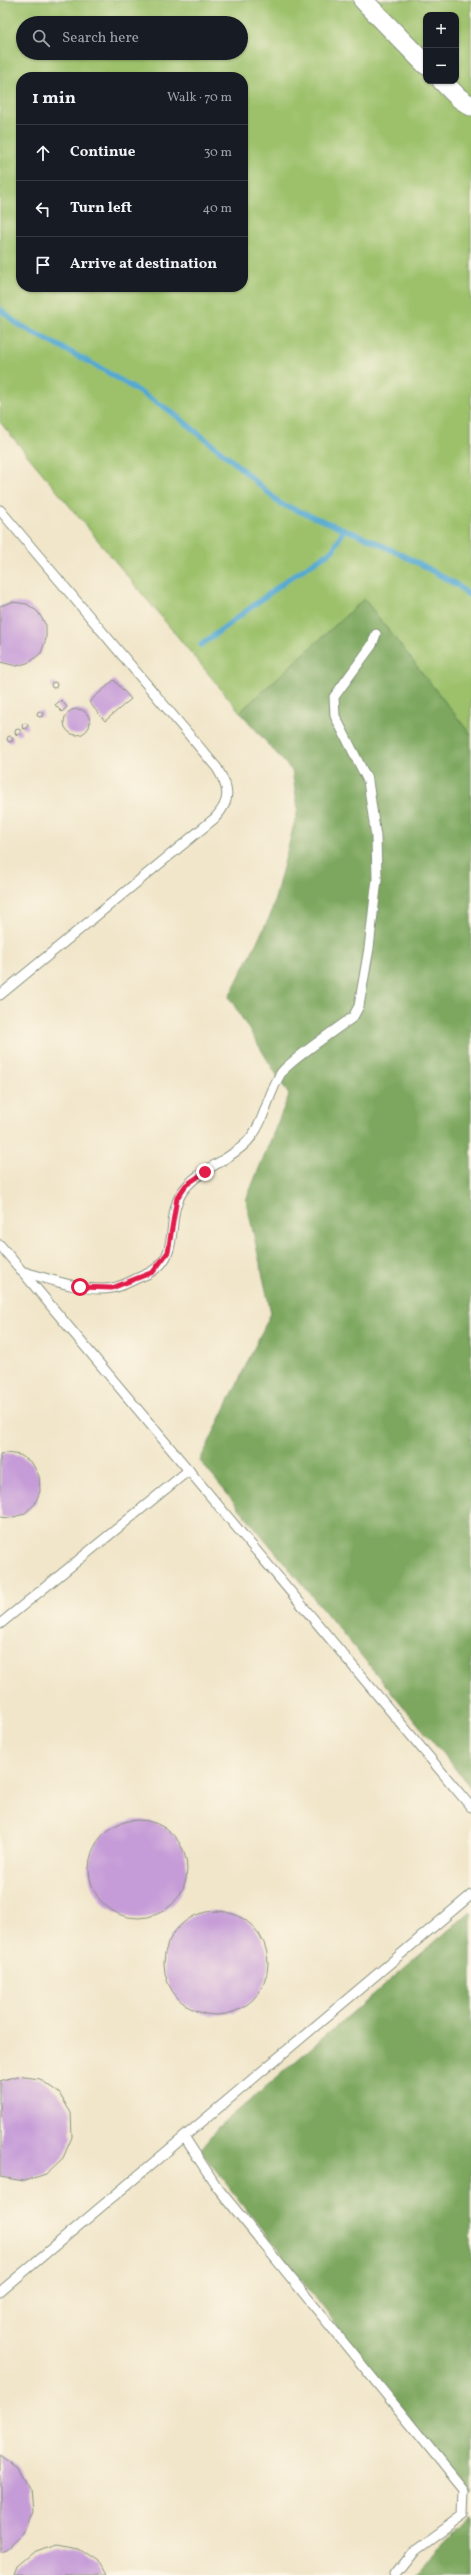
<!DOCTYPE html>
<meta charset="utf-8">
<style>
body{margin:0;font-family:Vollkorn,serif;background:#20242c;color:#f1f3f6}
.controls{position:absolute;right:12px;top:12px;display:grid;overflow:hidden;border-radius:8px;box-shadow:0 1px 3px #0004}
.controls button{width:36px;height:36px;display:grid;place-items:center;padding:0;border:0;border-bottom:1px solid #363941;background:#171b24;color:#f1f3f6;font:20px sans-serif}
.stop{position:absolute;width:12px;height:12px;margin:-9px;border:3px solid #e11d48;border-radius:50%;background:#fff}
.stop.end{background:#e11d48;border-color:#fff;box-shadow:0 1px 4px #0008}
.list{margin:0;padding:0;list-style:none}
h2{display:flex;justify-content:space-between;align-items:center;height:52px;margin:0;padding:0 16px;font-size:17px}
h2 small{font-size:13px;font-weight:400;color:#9ea1a6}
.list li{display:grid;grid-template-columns:26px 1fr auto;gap:12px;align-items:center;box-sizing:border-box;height:56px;padding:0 16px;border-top:1px solid #363941}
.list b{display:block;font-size:15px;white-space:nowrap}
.list em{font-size:13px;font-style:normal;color:#9ea1a6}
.icon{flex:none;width:22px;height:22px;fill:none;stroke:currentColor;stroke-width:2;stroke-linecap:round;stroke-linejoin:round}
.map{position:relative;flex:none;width:471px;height:2575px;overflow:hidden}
.search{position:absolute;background:#171b24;box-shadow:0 1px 3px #0004;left:16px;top:16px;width:232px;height:44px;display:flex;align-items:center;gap:10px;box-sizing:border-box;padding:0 14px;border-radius:22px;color:#9ea1a6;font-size:15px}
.panel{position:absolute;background:#171b24;box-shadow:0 1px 3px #0004;left:16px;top:72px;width:232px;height:220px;border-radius:16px}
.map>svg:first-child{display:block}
.green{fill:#9cc16b;stroke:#5e7f50;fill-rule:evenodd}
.forest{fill:#7da75f;stroke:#4e724a}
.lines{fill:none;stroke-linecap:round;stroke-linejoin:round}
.stream{stroke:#55a9d1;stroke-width:5.5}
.building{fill:#c69cd8}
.lane-casing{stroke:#88927f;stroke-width:11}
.street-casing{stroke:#88927f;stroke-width:21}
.lane{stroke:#fff;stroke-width:9}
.street{stroke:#fff;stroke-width:19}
.route{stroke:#e11d48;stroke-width:5}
</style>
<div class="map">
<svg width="471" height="2575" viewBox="0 0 471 2575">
<rect width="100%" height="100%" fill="#fcf5e5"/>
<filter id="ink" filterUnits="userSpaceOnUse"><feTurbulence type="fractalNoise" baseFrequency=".025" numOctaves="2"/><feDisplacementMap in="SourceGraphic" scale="8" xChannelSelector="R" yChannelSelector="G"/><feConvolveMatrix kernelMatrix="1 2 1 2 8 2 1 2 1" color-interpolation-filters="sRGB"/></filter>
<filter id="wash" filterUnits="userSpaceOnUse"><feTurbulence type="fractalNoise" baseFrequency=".012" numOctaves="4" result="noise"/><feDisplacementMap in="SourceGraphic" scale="16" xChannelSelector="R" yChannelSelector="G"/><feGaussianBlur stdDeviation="0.9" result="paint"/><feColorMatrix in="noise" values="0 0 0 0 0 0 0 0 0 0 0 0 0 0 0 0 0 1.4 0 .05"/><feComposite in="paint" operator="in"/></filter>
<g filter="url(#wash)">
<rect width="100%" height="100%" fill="#f1e6ca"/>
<!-- green -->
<path class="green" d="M0,0H471V735L364,599L240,712L0,422ZM426,15H456V81H426ZM23,23H241V53H23ZM21,77H243V287H21Z"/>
<!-- forest -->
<g class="forest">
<path d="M364,599L471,735V1788L200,1461L271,1313L246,1200L289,1095L229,997L271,914L298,809L292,771L240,712Z"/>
<path d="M471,1911V2497L200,2150L220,2126Z"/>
<path d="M471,2516V2575H413Z"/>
</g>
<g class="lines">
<!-- stream -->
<g class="stream">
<path d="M0,309L16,323L102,369L169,410L228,457L281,504L369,539L420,564L457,585L471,597"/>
<path d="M201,645L290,578L333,550L344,529"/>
</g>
</g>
<g id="blocks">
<!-- building -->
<g class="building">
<path d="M12,602L27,604L38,612L46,625V639L41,653L30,662L17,666L0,662V606Z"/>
<path d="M114,680L131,699L105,721L89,702Z"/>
<circle cx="54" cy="685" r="3"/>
<path d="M61,700L67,707L62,712L55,705Z"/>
<circle cx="77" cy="722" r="13"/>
<circle cx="40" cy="714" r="3"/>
<circle cx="25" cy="726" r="3"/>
<circle cx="18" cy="732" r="3"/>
<circle cx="10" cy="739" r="3"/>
<path d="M6,1453L20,1455L32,1463L39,1476L40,1491L35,1504L24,1514L10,1518L0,1517V1454Z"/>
<circle cx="138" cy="1869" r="49"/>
<circle cx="216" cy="1963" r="52"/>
<path d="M17,2076L40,2079L59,2093L71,2113L72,2137L63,2158L46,2174L24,2181L0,2177V2081Z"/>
<path d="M0,2455L19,2468L30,2488L32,2512L23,2533L6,2549L0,2551Z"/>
<path d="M57,2545L80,2549L99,2562L106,2575H14L17,2567L35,2552Z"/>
</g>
</g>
</g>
<g filter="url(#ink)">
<use href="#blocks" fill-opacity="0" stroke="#88927f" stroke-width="1"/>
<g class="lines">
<!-- lane casing -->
<g class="lane-casing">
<g id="lane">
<path d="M0,510L217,768C229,788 232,800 215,818L0,995"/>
<path d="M0,1245L471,1807"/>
<path d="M21,1271C46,1278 86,1293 112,1288C121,1287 131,1281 140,1277C154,1272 165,1264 169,1249C175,1227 170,1205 186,1187C202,1168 230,1160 247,1142C265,1123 267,1095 281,1073C289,1061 338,1028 353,1017L359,1006L369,948L377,879L376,837L368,781L335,716L334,697L372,645L376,634"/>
<path d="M0,1624L189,1470"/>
<path d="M185,2138L217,2187L464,2490L463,2515L415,2550L395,2575"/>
<path d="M0,2292L471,1895"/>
</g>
</g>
<!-- street casing -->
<g class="street-casing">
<g id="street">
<path d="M363,0L426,65"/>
<path d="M442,81L459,98L471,106"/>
</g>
</g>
<!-- lane -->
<use href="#lane" class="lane"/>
<!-- street -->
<use href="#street" class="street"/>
</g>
</g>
<g class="lines" filter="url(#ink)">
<!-- route -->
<path class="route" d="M80,1287L112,1288L153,1272L168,1252L177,1198L186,1185L205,1172"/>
</g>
</svg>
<div class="controls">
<button>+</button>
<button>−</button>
</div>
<div class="stop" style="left:80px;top:1287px"></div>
<div class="stop end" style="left:205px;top:1172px"></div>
<div class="search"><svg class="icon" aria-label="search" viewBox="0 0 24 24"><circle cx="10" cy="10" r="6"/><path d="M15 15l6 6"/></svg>Search here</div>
<section class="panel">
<h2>1 min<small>Walk · 70 m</small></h2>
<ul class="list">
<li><svg class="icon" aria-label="ahead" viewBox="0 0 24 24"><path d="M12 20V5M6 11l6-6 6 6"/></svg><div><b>Continue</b></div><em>30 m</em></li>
<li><svg class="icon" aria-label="left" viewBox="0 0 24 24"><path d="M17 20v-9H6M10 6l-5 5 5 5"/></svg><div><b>Turn left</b></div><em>40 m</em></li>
<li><svg class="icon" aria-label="arrive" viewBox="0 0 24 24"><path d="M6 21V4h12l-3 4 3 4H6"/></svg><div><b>Arrive at destination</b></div></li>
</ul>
</section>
</div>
